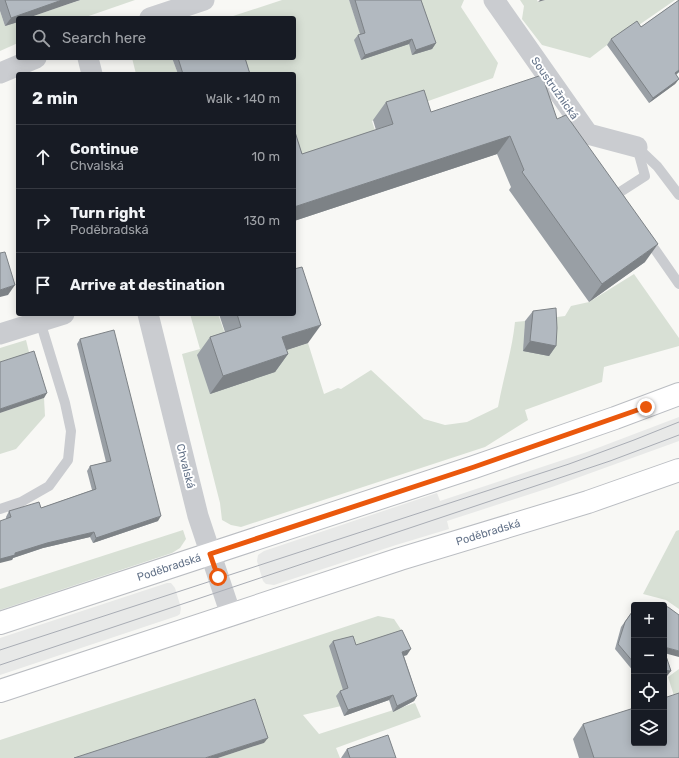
<!DOCTYPE html>
<meta charset="utf-8">
<style>
body{margin:0;font-family:Rubik,sans-serif;background:#242831;color:#f1f3f6}
.controls{position:absolute;right:12px;bottom:12px;display:grid;overflow:hidden;border-radius:4px;box-shadow:0 2px 10px #0003}
.controls button{width:36px;height:36px;display:grid;place-items:center;padding:0;border:0;border-bottom:1px solid #363941;background:#171b24;color:#f1f3f6;font:20px sans-serif}
.stop{position:absolute;width:12px;height:12px;margin:-9px;border:3px solid #ea580c;border-radius:50%;background:#fff}
.stop.end{background:#ea580c;border-color:#fff;box-shadow:0 1px 4px #0008}
.list{margin:0;padding:0;list-style:none}
h2{display:flex;justify-content:space-between;align-items:center;height:52px;margin:0;padding:0 16px;font-size:17px}
h2 small{font-size:13px;font-weight:400;color:#9ea1a6}
.list li{display:grid;grid-template-columns:26px 1fr auto;gap:12px;align-items:center;box-sizing:border-box;height:64px;padding:0 16px;border-top:1px solid #363941}
.list b{display:block;font-size:15px;white-space:nowrap}
.list p{margin:0;font-size:13px;white-space:nowrap;color:#9ea1a6}
.list em{font-size:13px;font-style:normal;color:#9ea1a6}
.icon{flex:none;width:22px;height:22px;fill:none;stroke:currentColor;stroke-width:2;stroke-linecap:round;stroke-linejoin:round}
.map{position:relative;flex:none;width:679px;height:758px;overflow:hidden}
.search{position:absolute;background:#171b24;box-shadow:0 2px 10px #0003;left:16px;top:16px;width:280px;height:44px;display:flex;align-items:center;gap:10px;box-sizing:border-box;padding:0 14px;border-radius:4px;color:#9ea1a6;font-size:15px}
.panel{position:absolute;background:#171b24;box-shadow:0 2px 10px #0003;left:16px;top:72px;width:280px;height:244px;border-radius:4px}
.map>svg:first-child{display:block}
.built{fill:#e8e9e8}
.green{fill:#d8e0d5}
.lines{fill:none;stroke-linecap:round;stroke-linejoin:round}
.primary-casing{stroke:#babdc2;stroke-width:24}
.service{stroke:#caccd0;stroke-width:10}
.minor{stroke:#caccd0;stroke-width:21}
.primary{stroke:#fff;stroke-width:22}
.tram{stroke:#a9adb5;stroke-width:1}
.wall{fill:#999fa5}
.shaded-wall{fill:#7d8286}
.building{fill:#b2b9c0;stroke:#7d8286}
.route{stroke:#ea580c;stroke-width:5}
.labels{text-anchor:middle;stroke-width:4;stroke-linejoin:round;paint-order:stroke}
.street-label{font-size:11px;fill:#647389;stroke:#fff}
</style>
<div class="map">
<svg width="679" height="758" viewBox="0 0 679 758">
<rect width="100%" height="100%" fill="#f8f8f5"/>
<!-- built -->
<g class="built">
<path d="M679,417V441L552,487L447,521L449,529L396,545L274,585L266,584L263,581L257,561L258,555L264,551L437,493L440,501L587,452Z"/>
<path d="M167,583H171L175,588L181,608L180,614L177,616L0,675V638Z"/>
</g>
<!-- green -->
<g class="green">
<path d="M80,0H135L83,18H28Z"/>
<path d="M282,0H349L362,38L355,40L361,60L421,0H464L461,7L498,63L493,78L372,121L379,143L294,171V74H245L240,60L245,58H294V18H227Z"/>
<path d="M520,0H537L538,2L545,0H675L636,27L607,45L590,58L542,45L522,19L524,6Z"/>
<path d="M0,11L5,26L18,22V43L0,51Z"/>
<path d="M132,58H172L178,74H136Z"/>
<path d="M634,274L679,338V346L604,367L602,382L525,410L528,420L485,447L241,527L231,525L222,520L220,503L182,354L200,349L190,314H218L229,345L269,356L308,343L324,394L338,388L341,389L371,370L424,419L445,425L467,422L498,407C503,379 512,351 515,322L525,321L524,351L549,318L565,316L571,306L589,302Z"/>
<path d="M26,340L30,356L0,366V348Z"/>
<path d="M44,398L45,416L16,449L0,454V413Z"/>
<path d="M183,530L186,539L180,548L172,553L0,610V589Z"/>
<path d="M679,530V609L666,600L643,594L676,531Z"/>
<path d="M378,616L394,619L402,631L345,693L341,706L303,715L319,734L415,703L421,717L336,748L340,758H218L264,743L84,758H0V740Z"/>
<path d="M679,669V706L677,705L668,677Z"/>
</g>
<g class="lines">
<!-- primary casing -->
<g class="primary-casing">
<g id="primary">
<path d="M0,623L474,467L615,418L679,394"/>
<path d="M0,691L400,559L588,502L679,470"/>
</g>
</g>
<!-- service -->
<g class="service">
<path d="M637,147L657,166L679,195"/>
<path d="M621,200L617,194L645,176L637,147"/>
<path d="M647,238L679,284"/>
<path d="M0,509L21,502L49,486L68,460L71,431L65,403L40,321"/>
</g>
<!-- minor -->
<g class="minor">
<path d="M494,0L588,134L637,147"/>
<path d="M150,18L204,0"/>
<path d="M88,58L92,74"/>
<path d="M0,73L36,58"/>
<path d="M148,314L198,516L231,615"/>
<path d="M0,334L64,314"/>
</g>
<!-- primary -->
<use href="#primary" class="primary"/>
<!-- tram -->
<g class="tram">
<path d="M0,650L569,464L634,440L679,422"/>
<path d="M0,665L610,461L679,435"/>
</g>
</g>
<!-- wall -->
<g class="wall">
<path d="M0,0H80L18,18V22L5,26L0,11Z"/>
<path d="M349,0H421L436,43L432,49L412,55L409,44L361,60L354,40L358,35L360,34Z"/>
<path d="M679,0V72L676,75L679,79L675,84L649,103L607,45L611,39L641,27Z"/>
<path d="M172,58H245L250,74H178Z"/>
<path d="M386,102L431,112L557,119L645,262L589,302L509,190L511,187L497,154L294,221V132L302,154L376,130L373,120Z"/>
<path d="M533,311L556,346L549,356L523,351L525,321Z"/>
<path d="M219,314H294L308,343L286,350L288,354L275,372L210,394L197,355L210,337L225,332Z"/>
<path d="M80,339L158,521L93,543L90,537L43,548L13,558L12,560L6,517L9,511L41,508L92,490L87,471L90,466L106,462L77,344Z"/>
<path d="M634,611V672L615,649L621,627L632,612Z"/>
<path d="M333,641L407,655L404,656L417,696L414,701L393,712L389,700L344,716L336,696L340,691L343,690L329,646Z"/>
<path d="M583,724L679,758H579L573,739Z"/>
<path d="M347,749L396,758H341Z"/>
</g>
<!-- shaded-wall -->
<g class="shaded-wall">
<path d="M62,0H80L28,18H18V22L5,26L11,18Z"/>
<path d="M540,0H545L538,2Z"/>
<path d="M412,39L409,44L361,60L365,55Z"/>
<path d="M436,43L432,49L412,55L416,50Z"/>
<path d="M679,70V72L671,78L675,73Z"/>
<path d="M679,79L675,84L649,103L653,98Z"/>
<path d="M510,136L497,154L294,221V207Z"/>
<path d="M658,244L645,262L589,302L602,284Z"/>
<path d="M15,285L8,295L0,297V290Z"/>
<path d="M321,325L308,343L269,356L282,337Z"/>
<path d="M530,341L556,346L549,356L523,351Z"/>
<path d="M288,354L275,372L210,394L223,376Z"/>
<path d="M47,393L44,398L0,413V409Z"/>
<path d="M161,516L158,521L93,543L96,538Z"/>
<path d="M94,532L90,537L43,548L13,558L12,560L0,563V559L15,553L47,543Z"/>
<path d="M664,647L679,651V657L664,653Z"/>
<path d="M411,649L407,655L399,657L402,652Z"/>
<path d="M664,670L671,671L667,676H664Z"/>
<path d="M393,695L389,700L344,716L348,710Z"/>
<path d="M417,696L414,701L393,712L397,706Z"/>
<path d="M268,738L264,743L218,758H205Z"/>
</g>
<!-- building -->
<g class="building">
<path d="M5,0H62L11,18Z"/>
<path d="M355,0H421L436,43L416,50L412,39L365,55L358,35L365,33Z"/>
<path d="M679,0V70L675,73L679,79L653,98L611,39L637,21L641,27Z"/>
<path d="M178,58H245L250,74H183Z"/>
<path d="M542,75L557,119L566,115L658,244L602,284L522,172L524,170L510,136L294,207V132H295L302,154L393,124L386,102L424,90L431,112Z"/>
<path d="M5,252L15,285L0,290V253Z"/>
<path d="M302,267L321,325L282,337L288,354L223,376L210,337L241,327L237,314H294V269Z"/>
<path d="M556,308L557,328L556,346L530,341L533,311Z"/>
<path d="M114,330L161,516L96,538L94,532L47,543L15,553V555L0,559V521L11,517L9,511L39,502L41,508L96,489L90,466L111,461L80,339Z"/>
<path d="M34,351L47,393L0,409V362Z"/>
<path d="M664,606L668,607L679,615V651L664,647Z"/>
<path d="M634,611V663L618,644L625,622L632,612Z"/>
<path d="M402,630L411,649L402,652L417,696L397,706L393,695L348,710L340,691L348,688L333,641L353,636L356,645Z"/>
<path d="M664,650L671,671L664,670Z"/>
<path d="M679,693V758H594L583,724L634,708V743H664V698Z"/>
<path d="M255,699L268,738L205,758H74Z"/>
<path d="M388,735L396,758H350L347,749Z"/>
</g>
<g class="lines">
<!-- route -->
<path class="route" d="M218,577L210,554L474,467L646,407"/>
</g>
<g class="labels">
<!-- street labels -->
<g class="street-label">
<text transform="translate(555 88) rotate(55)" y="4">Soustružnická</text>
<text transform="translate(186 466) rotate(76)" y="4">Chvalská</text>
<text transform="translate(488 532) rotate(-17)" y="4">Poděbradská</text>
<text transform="translate(169 567) rotate(-18)" y="4">Poděbradská</text>
</g>
</g>
</svg>
<div class="controls">
<button>+</button>
<button>−</button>
<button><svg class="icon" aria-label="locate" viewBox="0 0 24 24"><circle cx="12" cy="12" r="6"/><path d="M12 2v4M12 18v4M2 12h4M18 12h4"/></svg></button>
<button><svg class="icon" aria-label="layers" viewBox="0 0 24 24"><path d="M12 4l9 5-9 5-9-5zM3 14l9 5 9-5"/></svg></button>
</div>
<div class="stop" style="left:218px;top:577px"></div>
<div class="stop end" style="left:646px;top:407px"></div>
<div class="search"><svg class="icon" aria-label="search" viewBox="0 0 24 24"><circle cx="10" cy="10" r="6"/><path d="M15 15l6 6"/></svg>Search here</div>
<section class="panel">
<h2>2 min<small>Walk · 140 m</small></h2>
<ul class="list">
<li><svg class="icon" aria-label="ahead" viewBox="0 0 24 24"><path d="M12 20V5M6 11l6-6 6 6"/></svg><div><b>Continue</b><p>Chvalská</p></div><em>10 m</em></li>
<li><svg class="icon" aria-label="right" viewBox="0 0 24 24"><path d="M7 20v-9h11M14 6l5 5-5 5"/></svg><div><b>Turn right</b><p>Poděbradská</p></div><em>130 m</em></li>
<li><svg class="icon" aria-label="arrive" viewBox="0 0 24 24"><path d="M6 21V4h12l-3 4 3 4H6"/></svg><div><b>Arrive at destination</b></div></li>
</ul>
</section>
</div>
